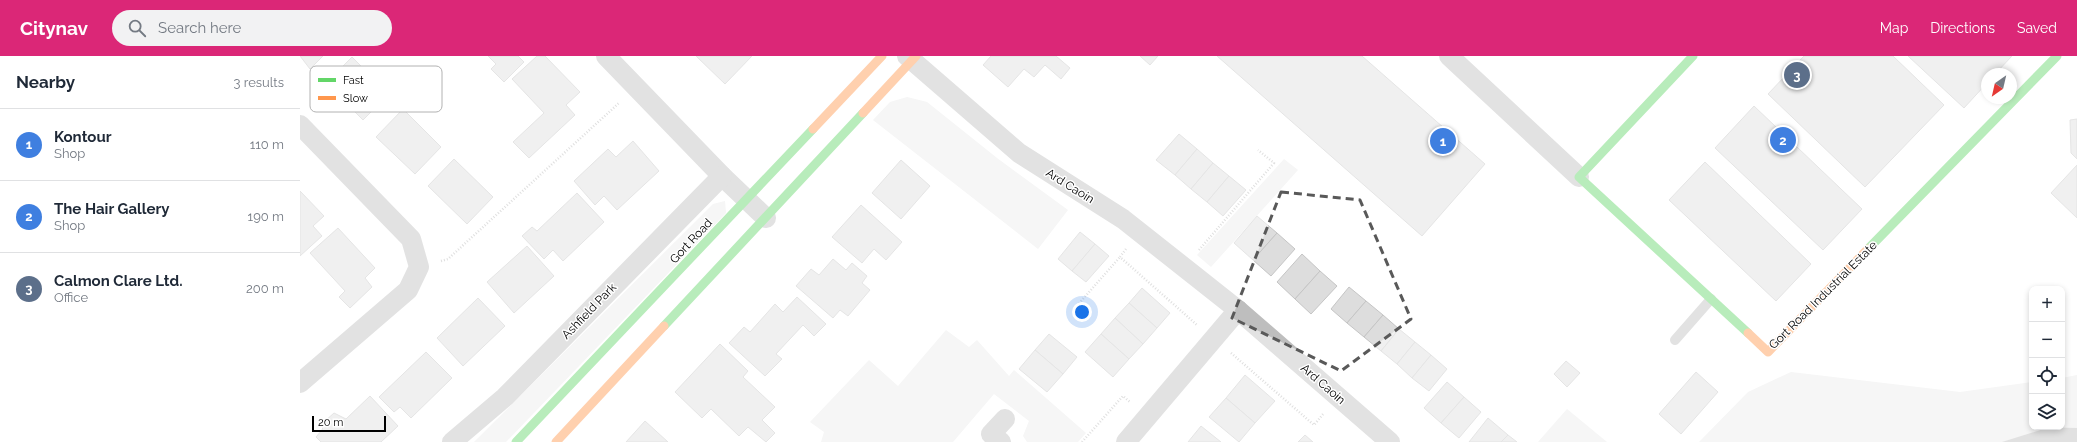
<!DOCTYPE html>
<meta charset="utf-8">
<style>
body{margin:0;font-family:Raleway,sans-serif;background:#f2f2f3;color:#1f2937}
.controls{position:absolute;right:12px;bottom:12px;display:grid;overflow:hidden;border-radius:8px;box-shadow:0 2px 6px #0003}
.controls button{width:36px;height:36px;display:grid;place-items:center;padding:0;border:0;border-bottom:1px solid #e0e1e3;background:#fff;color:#1f2937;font:20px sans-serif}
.compass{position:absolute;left:1681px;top:12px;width:36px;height:36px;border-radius:50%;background:#fff;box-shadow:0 2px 6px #0003;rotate:214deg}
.scale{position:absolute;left:12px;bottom:10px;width:74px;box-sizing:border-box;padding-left:4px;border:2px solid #000;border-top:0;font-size:11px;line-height:14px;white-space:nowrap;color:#000;-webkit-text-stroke:3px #fff;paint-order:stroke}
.you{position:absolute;left:782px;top:256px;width:14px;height:14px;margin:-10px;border:3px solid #fff;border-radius:50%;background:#1a73e8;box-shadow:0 0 0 6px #1a73e833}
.badge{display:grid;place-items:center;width:26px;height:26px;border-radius:50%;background:#db2777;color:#fff;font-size:13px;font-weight:700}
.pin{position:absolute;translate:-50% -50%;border:2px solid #fff;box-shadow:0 1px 4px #0006}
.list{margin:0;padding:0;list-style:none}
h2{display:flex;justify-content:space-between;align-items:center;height:52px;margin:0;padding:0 16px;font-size:17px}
h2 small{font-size:13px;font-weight:400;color:#747a83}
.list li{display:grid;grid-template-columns:26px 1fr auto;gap:12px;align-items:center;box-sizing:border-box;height:72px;padding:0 16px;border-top:1px solid #e0e1e3}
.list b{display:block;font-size:15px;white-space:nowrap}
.list p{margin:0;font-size:13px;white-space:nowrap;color:#747a83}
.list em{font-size:13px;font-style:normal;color:#747a83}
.icon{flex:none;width:22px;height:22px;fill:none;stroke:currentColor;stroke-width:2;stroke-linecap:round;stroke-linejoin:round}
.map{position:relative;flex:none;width:1777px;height:386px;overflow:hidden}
header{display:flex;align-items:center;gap:24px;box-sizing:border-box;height:56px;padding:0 20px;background:#db2777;color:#fff}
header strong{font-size:19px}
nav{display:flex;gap:22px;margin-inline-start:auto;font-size:14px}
.search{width:280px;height:36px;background:#f2f2f3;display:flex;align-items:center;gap:10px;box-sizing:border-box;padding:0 14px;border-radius:22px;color:#747a83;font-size:15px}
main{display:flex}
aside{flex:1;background:#fff}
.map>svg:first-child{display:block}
.green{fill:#eaeaea}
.water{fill:#bcbcbc}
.building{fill:#ddd;stroke:#c5c5c5}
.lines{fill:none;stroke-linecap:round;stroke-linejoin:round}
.path{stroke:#b8b8b8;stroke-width:2.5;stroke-dasharray:1 2;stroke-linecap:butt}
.lane{stroke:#bebebe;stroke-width:10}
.street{stroke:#bebebe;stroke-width:20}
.fast{stroke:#63d668;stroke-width:9}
.slow{stroke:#ff974d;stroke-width:9}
.marked{fill:none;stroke:#595959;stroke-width:3;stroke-dasharray:8 5;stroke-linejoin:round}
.labels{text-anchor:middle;stroke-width:3;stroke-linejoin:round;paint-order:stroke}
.street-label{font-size:12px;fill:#000;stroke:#fff}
.key{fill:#fff;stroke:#b2b2b2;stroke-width:1}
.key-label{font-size:11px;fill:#000}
</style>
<header>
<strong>Citynav</strong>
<div class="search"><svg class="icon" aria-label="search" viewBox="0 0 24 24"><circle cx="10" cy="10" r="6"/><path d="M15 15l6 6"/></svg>Search here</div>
<nav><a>Map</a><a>Directions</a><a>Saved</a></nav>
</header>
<main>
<aside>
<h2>Nearby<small>3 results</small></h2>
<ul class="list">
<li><span class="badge" style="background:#3f7fe0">1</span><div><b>Kontour</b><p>Shop</p></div><em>110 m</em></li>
<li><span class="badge" style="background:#3f7fe0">2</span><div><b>The Hair Gallery</b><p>Shop</p></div><em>190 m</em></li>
<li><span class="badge" style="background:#5c6f8a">3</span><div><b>Calmon Clare Ltd.</b><p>Office</p></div><em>200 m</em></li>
</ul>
</aside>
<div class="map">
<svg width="1777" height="386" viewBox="0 0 1777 386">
<rect width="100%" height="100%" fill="#fff"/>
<!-- green -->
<g class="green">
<path d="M607,41L627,46L697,102L768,154L738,193L573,64L590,46Z"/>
<path d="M984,103L998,114L911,211L897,199Z"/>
<path d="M425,145L426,157L206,386H174L413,148Z"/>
<path d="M646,274L669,291L677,284L709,320L714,314L786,377L778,386H727L723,380L729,365L694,338L653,386H521L524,376L510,366L569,304L598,330Z"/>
<path d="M1491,316L1660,336L1732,326V371H1762V322L1777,319V372L1758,371L1703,386H1399L1448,336Z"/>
<path d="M1267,353L1307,386H1238Z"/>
</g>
<!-- water -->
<path class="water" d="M1750,371L1777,372V386H1702Z"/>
<!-- building -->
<g class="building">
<path d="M0,0H23L10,13Z"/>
<path d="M188,0H218L224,6L204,26L191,13L196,8Z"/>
<path d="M237,0H245L280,36L266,49L275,59L229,102L213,86L244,57L212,23Z"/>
<path d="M396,0H452L425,28Z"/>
<path d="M691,0H756L770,12L761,23L745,9L734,21L724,13L708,31L683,9Z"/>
<path d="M840,0H858L850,9Z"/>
<path d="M917,0H1062L1185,108L1122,180Z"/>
<path d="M1504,0H1593L1644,49L1565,131L1468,38Z"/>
<path d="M1608,0H1712L1695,18H1687V27L1664,52Z"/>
<path d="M52,1L89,38L63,64L26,27Z"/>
<path d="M1454,50L1562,153L1523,194L1415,92Z"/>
<path d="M103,53L141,91L115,118L76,81Z"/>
<path d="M1777,63V103L1771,97L1770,64Z"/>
<path d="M879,78L897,93L875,119L856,104Z"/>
<path d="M333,85L359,115L317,154L304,140L295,149L274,125L308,93L316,101Z"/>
<path d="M897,93L913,107L891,133L875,119Z"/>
<path d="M154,103L193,141L167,168L128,130Z"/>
<path d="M601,104L630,130L601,163L572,137Z"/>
<path d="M1405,106L1511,208L1476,245L1369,144Z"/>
<path d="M913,107L929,120L907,146L891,133Z"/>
<path d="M1777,109V162L1751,137Z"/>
<path d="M929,120L946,134L923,160L907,146Z"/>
<path d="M0,135L24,160L13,170L22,180L0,200Z"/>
<path d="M277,137L304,166L263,205L253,194L244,203L222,180L232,171L237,175Z"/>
<path d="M561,149L602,186L586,204L574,193L562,207L532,181Z"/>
<path d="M957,160L977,177L953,204L934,187Z"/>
<path d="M38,172L75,212L65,222L72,231L50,252L39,241L45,235L10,197Z"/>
<path d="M780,176L795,188L772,215L758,203Z"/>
<path d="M977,177L995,193L971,220L953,204Z"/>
<path d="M795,188L809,200L786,226L772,215Z"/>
<path d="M227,190L254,220L214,257L187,226Z"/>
<path d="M1002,198L1020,215L995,243L977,226Z"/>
<path d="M533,203L546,214L552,207L567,220L562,227L570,234L548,260L540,254L533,262L496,230L511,213L519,219Z"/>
<path d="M1020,215L1037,230L1011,258L995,243Z"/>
<path d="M1049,231L1066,245L1047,267L1031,253Z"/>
<path d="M842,232L870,257L857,272L829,247Z"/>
<path d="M497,241L526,268L514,280L503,269L476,298L482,303L465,320L429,287L444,271L450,276L475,248L483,256Z"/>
<path d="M178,242L205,270L163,310L137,282Z"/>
<path d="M1066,245L1083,259L1064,281L1047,267Z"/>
<path d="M829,247L857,272L843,288L815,262Z"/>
<path d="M1083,259L1099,273L1081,295L1064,281Z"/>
<path d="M815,262L843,288L829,303L801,278Z"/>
<path d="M1099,273L1115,286L1097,308L1081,295Z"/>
<path d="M749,278L777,301L763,318L735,294Z"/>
<path d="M801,278L829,303L813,321L785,296Z"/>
<path d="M1115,286L1131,299L1112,322L1097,308Z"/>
<path d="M420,288L448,315L443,321L475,351L462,364L475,377L466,386L448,371L439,380L411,353L402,362L375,336Z"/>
<path d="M735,294L763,318L747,336L719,313Z"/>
<path d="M126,296L152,322L111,362L100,351L94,356L79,341Z"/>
<path d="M1131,299L1147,313L1129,335L1112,322Z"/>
<path d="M1266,305L1280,317L1267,331L1254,318Z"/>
<path d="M1396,316L1418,336L1381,378L1359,358Z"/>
<path d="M945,319L975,345L955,367L926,342Z"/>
<path d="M1147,326L1164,341L1141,367L1124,352Z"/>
<path d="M70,340L98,370L81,386H21L16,381L22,374L25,365L34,357L46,363Z"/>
<path d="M1164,341L1181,356L1159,382L1141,367Z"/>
<path d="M926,342L955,367L939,386L909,361Z"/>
<path d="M1188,362L1208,379L1201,386H1169Z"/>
<path d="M345,365L368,386H326Z"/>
<path d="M901,370L921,386H888Z"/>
<path d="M1005,379L1013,386H998Z"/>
<path d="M1208,379L1217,386H1201Z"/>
</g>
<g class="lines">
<!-- path -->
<g class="path">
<path d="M826,193L820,201L897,269"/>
<path d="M899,194L974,107L958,94"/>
<path d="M141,205L148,203L319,47"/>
<path d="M775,252L820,201"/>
<path d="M931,297L1014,369L1024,357"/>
<path d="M782,386L823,340L830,346"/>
</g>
<!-- lane -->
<path class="lane" d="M1375,284L1411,243"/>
<!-- street -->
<g class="street">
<path d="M306,0L422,120L466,162"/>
<path d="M607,0L719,97L823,163L938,254L1090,386"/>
<path d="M1149,0L1279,121"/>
<path d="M0,69L111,183L119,211L108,234L0,327"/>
<path d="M152,386L205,341L422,120"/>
<path d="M701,386L691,378L705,363"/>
<path d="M826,386L938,254"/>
</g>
<!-- fast -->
<g class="fast">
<path d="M1393,0L1279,121L1448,277"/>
<path d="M1568,193L1757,0"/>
<path d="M364,270L563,57"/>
<path d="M216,386L513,73"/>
</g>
<!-- slow -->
<g class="slow">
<path d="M563,57L616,0"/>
<path d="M513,73L582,0"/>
<path d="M1448,277L1468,296L1568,193"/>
<path d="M256,386L364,270"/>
</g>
</g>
<!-- marked area -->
<path d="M0 0H1777V386H0ZM981,136L1060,144L1111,263L1041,315L932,262Z" fill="#fff" fill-opacity=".55" fill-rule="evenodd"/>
<path class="marked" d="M981,136L1060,144L1111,263L1041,315L932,262Z"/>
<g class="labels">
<!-- street labels -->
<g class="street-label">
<text transform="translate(770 130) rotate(32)" y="4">Ard Caoin</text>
<text transform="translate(391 185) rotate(-47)" y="4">Gort Road</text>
<text transform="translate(1523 239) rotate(-45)" y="4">Gort Road Industrial Estate</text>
<text transform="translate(289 255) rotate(-46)" y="4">Ashfield Park</text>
<text transform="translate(1023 328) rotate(41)" y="4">Ard Caoin</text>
</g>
</g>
<!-- legend -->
<rect x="10" y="10" width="132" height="46" rx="6" class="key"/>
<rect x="18" y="22" width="18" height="4" fill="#63d668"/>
<rect x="18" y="40" width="18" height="4" fill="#ff974d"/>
<g class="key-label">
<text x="43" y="28">Fast</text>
<text x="43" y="46">Slow</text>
</g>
</svg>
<div class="controls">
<button>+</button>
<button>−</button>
<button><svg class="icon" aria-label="locate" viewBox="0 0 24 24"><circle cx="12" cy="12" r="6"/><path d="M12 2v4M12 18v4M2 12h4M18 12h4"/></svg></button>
<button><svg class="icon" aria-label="layers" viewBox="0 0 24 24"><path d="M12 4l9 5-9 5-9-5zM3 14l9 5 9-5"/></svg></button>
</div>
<svg class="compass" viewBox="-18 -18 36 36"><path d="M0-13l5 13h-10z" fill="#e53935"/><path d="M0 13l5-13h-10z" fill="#747a83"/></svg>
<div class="scale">20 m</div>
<div class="you"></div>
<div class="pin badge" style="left:1143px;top:85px;background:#3f7fe0">1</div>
<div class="pin badge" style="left:1483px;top:84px;background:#3f7fe0">2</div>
<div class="pin badge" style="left:1497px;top:19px;background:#5c6f8a">3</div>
</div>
</main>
